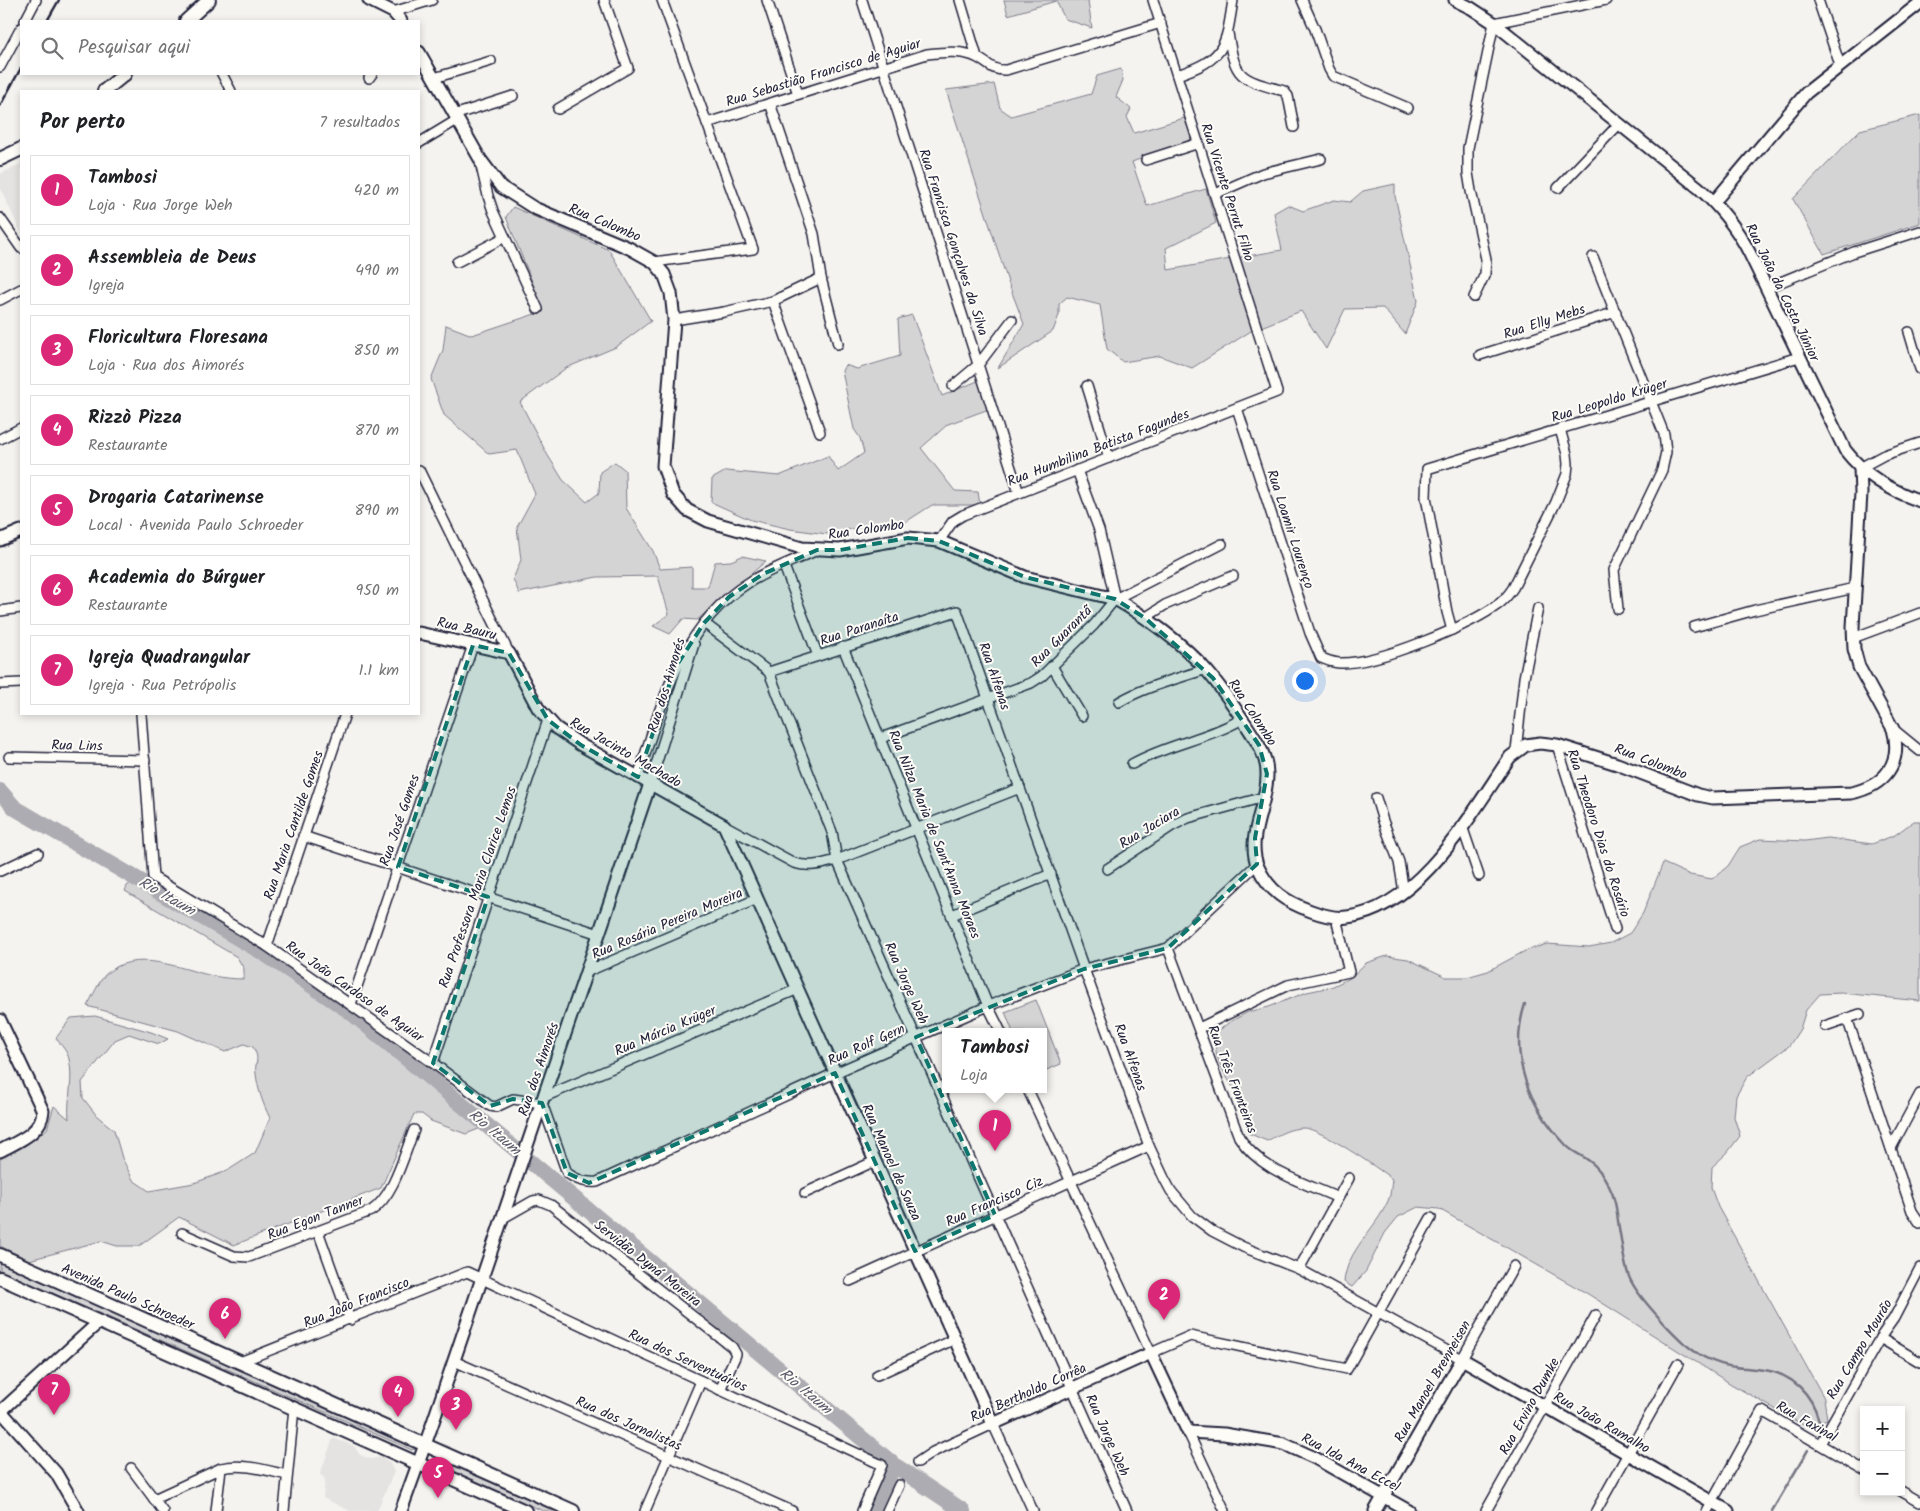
<!DOCTYPE html>
<html lang="pt">
<meta charset="utf-8">
<style>
body{margin:0;font-family:Kalam,sans-serif;background:#f2f2f2;color:#202124}
.controls{position:absolute;right:15px;bottom:15px;display:grid;overflow:hidden;border-radius:0px;box-shadow:0 2px 8px #0003}
.controls button{width:45px;height:45px;display:grid;place-items:center;padding:0;border:0;border-bottom:1px solid #e0e0e0;background:#fff;color:#202124;font:25px sans-serif}
.you{position:absolute;left:1304px;top:680px;width:18px;height:18px;margin:-12px;border:4px solid #fff;border-radius:50%;background:#1a73e8;box-shadow:0 0 0 8px #1a73e833}
.badge{display:grid;place-items:center;width:32px;height:32px;border-radius:50%;background:#db2777;color:#fff;font-size:16px;font-weight:700}
.pin{position:absolute;translate:-50% -41px;filter:drop-shadow(0 1px 2px #0008)}
.pin::after{content:'';position:absolute;top:26px;width:18px;height:15px;background:inherit;clip-path:polygon(0 0,100% 0,50% 100%)}
.popup{position:absolute;left:942px;top:1028px;width:105px;height:65px;box-sizing:border-box;display:grid;place-content:center;border-radius:0px;background:#fff;filter:drop-shadow(0 1px 4px #0005);font-size:16px;white-space:nowrap;color:#757577}
.popup b{font-size:19px;color:#202124}
.popup::after{content:'';position:absolute;left:50%;top:100%;margin-left:-10px;border:10px solid transparent;border-top-color:#fff}
.list{margin:0;padding:0;list-style:none}
h2{display:flex;justify-content:space-between;align-items:center;height:65px;margin:0;padding:0 20px;font-size:21px}
h2 small{font-size:16px;font-weight:400;color:#757577}
.list li{display:grid;grid-template-columns:32px 1fr auto;gap:15px;align-items:center;box-sizing:border-box;height:70px;margin:0 10px 10px;padding:0 10px;border:1px solid #e0e0e0;border-radius:0px}
.list b{display:block;font-size:19px;white-space:nowrap}
.list p{margin:0;font-size:16px;white-space:nowrap;color:#757577}
.list em{font-size:16px;font-style:normal;color:#757577}
.icon{flex:none;width:28px;height:28px;fill:none;stroke:currentColor;stroke-width:2;stroke-linecap:round;stroke-linejoin:round}
.map{position:relative;flex:none;width:1920px;height:1511px;overflow:hidden}
.search{position:absolute;background:#fff;box-shadow:0 2px 8px #0003;left:20px;top:20px;width:400px;height:55px;display:flex;align-items:center;gap:12px;box-sizing:border-box;padding:0 18px;border-radius:0px;color:#757577;font-size:19px}
.panel{position:absolute;background:#fff;box-shadow:0 2px 8px #0003;left:20px;top:90px;width:400px;height:625px;border-radius:0px}
.map>svg:first-child{display:block}
.built{fill:#e4e3e2}
.green{fill:#d5d4d5;stroke:#7c7b88}
.lines{fill:none;stroke-linecap:round;stroke-linejoin:round}
.stream{stroke:#757582;stroke-width:2.5}
.river{stroke:#acacb2;stroke-width:16}
.street-casing{stroke:#22223b;stroke-width:12}
.secondary-casing{stroke:#22223b;stroke-width:15}
.primary-casing{stroke:#22223b;stroke-width:16}
.street{stroke:#fdfcf7;stroke-width:9}
.secondary{stroke:#fdfcf7;stroke-width:11}
.primary{stroke:#fdfcf7;stroke-width:12}
.rail{stroke:#22223b;stroke-width:2.5}
.marked{fill:#0f766e;fill-opacity:0.2;stroke:#0f766e;stroke-width:4;stroke-dasharray:10 6;stroke-linejoin:round}
.labels{text-anchor:middle;stroke-width:4;stroke-linejoin:round;paint-order:stroke}
.street-label{font-size:14px;fill:#22223b;stroke:#fdfcf7}
.water-label{font-size:15px;font-style:italic;fill:#59596b;stroke:#fdfcf7}
</style>
<div class="map">
<svg width="1920" height="1511" viewBox="0 0 1920 1511">
<rect width="100%" height="100%" fill="#f4f3ef"/>
<filter id="ink" filterUnits="userSpaceOnUse"><feTurbulence type="fractalNoise" baseFrequency=".02" numOctaves="2"/><feDisplacementMap in="SourceGraphic" scale="10" xChannelSelector="R" yChannelSelector="G"/><feConvolveMatrix kernelMatrix="1 2 1 2 8 2 1 2 1" color-interpolation-filters="sRGB"/></filter>
<g filter="url(#ink)">
<!-- built -->
<g class="built">
<path d="M21,164V233L0,187V174Z"/>
<path d="M333,1438L354,1446L360,1455L371,1459L382,1457L390,1463L394,1472L377,1511H350L323,1498L325,1479L320,1474Z"/>
</g>
<!-- green -->
<g class="green">
<path d="M1004,0H1089L1088,2L1092,28L1065,19L1056,1L1008,15Z"/>
<path d="M1121,69L1123,80L1116,97L1131,109L1127,117L1134,133L1184,118L1193,139L1132,162L1147,206L1206,189L1216,223L1166,248L1168,270L1282,250L1274,213L1288,205L1303,211L1334,200L1350,202L1363,191L1395,184V196L1418,301L1405,334L1383,308L1345,309L1326,349L1301,311L1251,331L1192,368L1160,356L1123,362L1107,349L1100,305L1067,297L1059,304V315L1053,331L998,368L1024,324L1008,282L946,90L994,84L1000,108L1011,116L1091,94L1097,76Z"/>
<path d="M1920,115V223L1824,254L1793,199L1860,130Z"/>
<path d="M513,207L609,250L651,321L616,347L566,368L520,402L547,454L563,480L587,502L599,493L600,472L615,462L625,470L626,508L653,551L660,569L692,567V587H708L715,562L731,561L742,556L766,561L697,620L683,619L670,634L653,626L669,614L658,576L597,577L519,593L513,579L521,560L517,527L535,494L517,450L489,454L444,415L431,379L443,350L446,325L472,335L544,311L506,217Z"/>
<path d="M912,315L942,396L980,380L989,409L948,424L921,448L955,491L978,492L980,505H932L904,523L861,527L827,534L790,529L751,520L711,502L712,479L726,471L779,476L828,456L838,471L864,453L860,438L854,429L842,371L845,365L857,369L900,356L898,319Z"/>
<path d="M1914,821H1920V1001L1841,993L1820,994L1806,1010L1800,1029L1789,1046L1747,1077L1736,1096L1734,1117L1740,1136L1727,1153L1712,1167L1711,1188L1718,1207L1824,1398L1827,1419L1808,1426L1796,1421L1731,1384L1588,1294L1439,1209L1418,1207L1398,1217L1385,1233L1366,1271L1352,1287L1344,1282C1347,1250 1375,1230 1388,1201C1391,1195 1391,1186 1392,1179C1378,1168 1319,1128 1304,1128C1289,1128 1280,1134 1267,1141L1248,1133C1247,1125 1248,1114 1244,1106C1231,1080 1213,1066 1215,1034L1228,1023L1248,1012L1269,1007L1307,992L1331,987L1350,978L1366,963L1387,956L1408,959L1446,977H1467L1488,971L1525,951L1547,944L1589,947L1611,943L1630,933L1643,913L1663,863L1690,875L1712,879L1728,866L1740,847L1760,839L1805,841L1828,838L1872,844L1895,835Z"/>
<path d="M133,881L260,954L336,1007L387,1045L462,1110V1114L481,1128L466,1134L431,1121L422,1114H414L381,1188L234,1245L179,1217L139,1246H117L101,1241L29,1260L0,1246V1159L23,1147L47,1129L54,1106L69,1119C67,1099 74,1079 69,1059C68,1052 60,1044 56,1038L71,1018L95,1016L151,1032L168,1039L159,1044L129,1034L115,1040L82,1082L83,1098L97,1116L114,1130L122,1158L133,1180L149,1191L194,1183L227,1171L255,1153L270,1118C263,1104 258,1090 256,1074C254,1061 261,1061 253,1047L244,1044L225,1052L178,1031L87,1006C93,996 98,983 105,975C134,947 180,969 213,976C223,978 234,979 244,979V969L237,957L125,891L127,886Z"/>
<path d="M1036,1000L1061,1064L1044,1071V1032H1013L1005,1012Z"/>
<path d="M0,1262L414,1446L415,1449L412,1450L0,1270Z"/>
<path d="M437,1457L559,1511H543L435,1463L434,1458Z"/>
</g>
<g class="lines">
<!-- stream -->
<g class="stream">
<path d="M1525,1004C1508,1058 1529,1106 1566,1145C1572,1152 1581,1155 1588,1160C1597,1166 1604,1176 1609,1186C1617,1201 1617,1218 1620,1234C1623,1249 1624,1268 1631,1281C1640,1299 1678,1340 1694,1351C1705,1359 1723,1366 1736,1367C1748,1369 1762,1368 1774,1372C1800,1380 1818,1403 1820,1430"/>
<path d="M1772,1511L1808,1450"/>
</g>
<!-- river -->
<g class="river">
<path d="M0,791L15,808L262,952L352,1013L894,1465L963,1511"/>
<path d="M873,1511L894,1465"/>
</g>
<!-- street casing -->
<g class="street-casing">
<g id="street">
<path d="M767,0L798,94"/>
<path d="M862,0L1019,493"/>
<path d="M960,0L977,57"/>
<path d="M1302,0L1315,29L1329,69L1333,76L1408,108"/>
<path d="M1818,0L1840,65"/>
<path d="M393,12L432,0"/>
<path d="M25,21L36,0"/>
<path d="M1228,33C1235,79 1240,79 1284,91L1288,96L1294,127"/>
<path d="M0,67L21,28"/>
<path d="M222,74L231,91"/>
<path d="M1177,75C1225,59 1226,47 1233,0"/>
<path d="M369,78L372,74"/>
<path d="M434,78L491,61"/>
<path d="M770,103L814,234L821,278L838,344"/>
<path d="M558,109L628,68L604,0"/>
<path d="M454,115L513,96"/>
<path d="M707,123L927,54C944,52 963,50 978,58C989,64 993,71 1006,70L1161,23"/>
<path d="M419,143L457,120"/>
<path d="M1146,160L1199,143"/>
<path d="M480,162L488,196L493,211L538,309"/>
<path d="M1558,188L1619,124"/>
<path d="M1215,194L1263,173L1321,159"/>
<path d="M0,218L21,248"/>
<path d="M1593,257L1664,434L1666,452L1662,470L1614,570L1618,609"/>
<path d="M457,262L505,237"/>
<path d="M654,262L753,249L662,0"/>
<path d="M1766,288L1854,252L1920,231"/>
<path d="M1474,297L1485,274L1486,259L1471,191L1468,173V148L1494,23L1606,0"/>
<path d="M0,300L21,289"/>
<path d="M773,301L820,432"/>
<path d="M674,320L724,312L773,301L821,278"/>
<path d="M1909,332L1920,369"/>
<path d="M1480,355L1616,312"/>
<path d="M953,386L978,365L1012,320"/>
<path d="M1087,386L1109,458"/>
<path d="M1237,408L1310,633L1321,658C1327,660 1333,663 1340,663C1377,664 1470,626 1500,603C1505,599 1509,594 1513,588L1556,502L1567,474L1568,464L1567,454L1560,429"/>
<path d="M0,439L21,428"/>
<path d="M1860,468L1884,455L1920,443"/>
<path d="M419,470L509,653"/>
<path d="M1077,470L1099,530L1115,599"/>
<path d="M939,541L953,521L963,515L1277,392L1153,0"/>
<path d="M784,566L818,656"/>
<path d="M0,611L21,608"/>
<path d="M1145,618L1165,605L1233,576"/>
<path d="M704,623L769,672L832,832L837,860L1127,1511"/>
<path d="M1694,627L1755,610L1855,588"/>
<path d="M1452,630L1447,612L1426,497L1427,469L1799,357"/>
<path d="M1853,638L1920,613"/>
<path d="M843,647L988,1006L1001,1032"/>
<path d="M1052,666L1082,716"/>
<path d="M769,672L957,611L1084,969L1149,1146L1164,1178L1171,1191L1192,1216L1212,1231L1243,1247L1299,1269L1462,1359L1514,1266"/>
<path d="M0,684L21,683"/>
<path d="M1119,702C1146,686 1177,679 1206,669"/>
<path d="M141,714L153,877L267,946L433,1063L490,1106L496,1107L513,1099L542,1103L567,1173C577,1180 585,1183 597,1182L835,1073L988,1006L1084,969L1168,948L1257,864"/>
<path d="M1893,729L1920,751"/>
<path d="M881,738L1031,683L1042,676L1094,625L1115,599L1222,544"/>
<path d="M1557,745L1615,929"/>
<path d="M1516,751L1524,678L1538,608"/>
<path d="M9,757L145,760"/>
<path d="M1132,764C1167,744 1208,739 1242,719"/>
<path d="M638,777C661,706 680,626 748,583C770,569 794,561 817,550"/>
<path d="M650,784L694,644"/>
<path d="M1376,798L1383,821L1399,862L1404,892"/>
<path d="M724,825L794,863C810,868 822,864 837,860L1020,788"/>
<path d="M1462,826L1479,876"/>
<path d="M303,836L599,934"/>
<path d="M1107,869L1172,826L1188,818L1264,797"/>
<path d="M0,871L38,853"/>
<path d="M952,915L1051,874"/>
<path d="M267,946L345,714"/>
<path d="M1168,948L1239,1137C1260,1171 1303,1182 1338,1198"/>
<path d="M586,972L757,899"/>
<path d="M351,1004L473,645"/>
<path d="M1847,1018L1912,1211L1920,1223"/>
<path d="M1825,1026L1860,1014"/>
<path d="M1199,1028L1288,985L1349,972L1336,918"/>
<path d="M433,1063L548,720"/>
<path d="M1028,1090L1151,1353L1190,1336L1347,1369L1431,1218"/>
<path d="M544,1097L798,989"/>
<path d="M1891,1148L1920,1094"/>
<path d="M805,1193L875,1161"/>
<path d="M503,1218L533,1201L539,1200L551,1205L732,1347L736,1354L735,1357L720,1390"/>
<path d="M318,1231L350,1320"/>
<path d="M182,1233L234,1256L249,1257L371,1211C394,1196 404,1155 414,1130"/>
<path d="M1299,1269L1349,1178"/>
<path d="M850,1281L1149,1146"/>
<path d="M1880,1338L1920,1362"/>
<path d="M454,1361L792,1511"/>
<path d="M240,1362L467,1272L882,1465L862,1511"/>
<path d="M877,1375L955,1339"/>
<path d="M1188,1432L1225,1511"/>
<path d="M1820,1444L1880,1338L1894,1318L1920,1268"/>
<path d="M918,1462L933,1452L993,1424L1033,1511"/>
<path d="M131,1468L163,1511"/>
<path d="M1901,1491L1920,1502"/>
<path d="M154,1499L221,1468C243,1463 265,1470 287,1475"/>
<path d="M216,1511L221,1468"/>
<path d="M284,1511L294,1408"/>
<path d="M645,1511L701,1381"/>
<path d="M887,1511L899,1485"/>
<path d="M1486,1511L1596,1315"/>
<path d="M1596,1511L1678,1364"/>
<path d="M1707,1511L1762,1411L1864,1470"/>
</g>
</g>
<!-- secondary casing -->
<g class="secondary-casing">
<g id="secondary">
<path d="M369,0L393,12L401,21"/>
<path d="M1455,0L1471,8L1494,23L1699,188C1720,207 1736,227 1749,252L1845,450C1865,476 1890,490 1920,501"/>
<path d="M419,52L480,159L501,187L534,208L629,248L654,262L664,274L671,293L674,320L663,466L673,494L687,510L708,521L802,548L840,550L908,538L939,541L1025,577L1115,599C1145,616 1184,644 1207,671C1221,687 1233,705 1245,723C1255,739 1267,754 1267,774C1268,804 1245,837 1258,867C1269,891 1286,902 1311,911C1322,915 1335,919 1347,917C1419,909 1473,811 1510,757L1526,745L1540,743L1557,745L1617,764L1698,795L1713,798L1851,793C1884,786 1903,764 1893,729L1859,667L1854,649L1853,627L1861,493L1860,468"/>
<path d="M1714,202L1806,93L1920,3"/>
<path d="M0,540L21,531"/>
<path d="M419,633L509,653L538,708L556,728L581,745L724,825L993,1424L1151,1353L1188,1432L1224,1434L1284,1444L1315,1458L1409,1511"/>
<path d="M0,1020L43,1111C41,1134 18,1141 0,1151"/>
<path d="M0,1410L56,1473L78,1511"/>
<path d="M0,1412L99,1322"/>
<path d="M401,1511L431,1428L650,784"/>
<path d="M1375,1511L1462,1359L1728,1511"/>
</g>
</g>
<!-- primary casing -->
<g class="primary-casing">
<g id="primary">
<path d="M186,21L209,0"/>
<path d="M104,91L125,74"/>
<path d="M0,159L21,149"/>
<path d="M0,1255L573,1511"/>
<path d="M0,1278L525,1511"/>
</g>
</g>
<!-- street -->
<use href="#street" class="street"/>
<!-- secondary -->
<use href="#secondary" class="secondary"/>
<!-- primary -->
<use href="#primary" class="primary"/>
<!-- rail -->
<g class="rail">
<path d="M47,21L59,0"/>
<path d="M0,106L21,68"/>
</g>
</g>
</g>
<!-- marked area -->
<path class="marked" d="M908,538L939,541L1025,577L1115,599L1145,618L1213,678L1259,745L1267,774L1255,838L1257,864L1168,948L1084,969L916,1037L995,1215L915,1251L835,1073L589,1183L567,1173L542,1103L513,1099L490,1106L433,1063L488,897L398,867L473,645L509,653L548,720L581,745L638,777L675,668L704,623L729,597L763,574L817,550H840Z"/>
<g class="labels">
<!-- street labels -->
<g class="street-label">
<text transform="translate(823 72) rotate(-17)" y="5">Rua Sebastião Francisco de Aguiar</text>
<text transform="translate(1228 192) rotate(72)" y="5">Rua Vicente Perrut Filho</text>
<text transform="translate(605 222) rotate(23)" y="5">Rua Colombo</text>
<text transform="translate(954 242) rotate(72)" y="5">Rua Francisca Gonçalves da Silva</text>
<text transform="translate(1783 292) rotate(64)" y="5">Rua João da Costa Júnior</text>
<text transform="translate(1544 321) rotate(-18)" y="5">Rua Elly Mebs</text>
<text transform="translate(1609 400) rotate(-17)" y="5">Rua Leopoldo Krüger</text>
<text transform="translate(1098 447) rotate(-21)" y="5">Rua Humbilina Batista Fagundes</text>
<text transform="translate(866 529) rotate(-8)" y="5">Rua Colombo</text>
<text transform="translate(1291 529) rotate(72)" y="5">Rua Loamir Lourenço</text>
<text transform="translate(467 628) rotate(13)" y="5">Rua Bauru</text>
<text transform="translate(859 628) rotate(-18)" y="5">Rua Paranaíta</text>
<text transform="translate(1061 636) rotate(-45)" y="5">Rua Guarantã</text>
<text transform="translate(995 676) rotate(71)" y="5">Rua Alfenas</text>
<text transform="translate(666 685) rotate(-73)" y="5">Rua dos Aimorés</text>
<text transform="translate(1253 712) rotate(57)" y="5">Rua Colombo</text>
<text transform="translate(77 745) rotate(1)" y="5">Rua Lins</text>
<text transform="translate(626 752) rotate(30)" y="5">Rua Jacinto Machado</text>
<text transform="translate(1651 761) rotate(21)" y="5">Rua Colombo</text>
<text transform="translate(399 820) rotate(-71)" y="5">Rua José Gomes</text>
<text transform="translate(293 825) rotate(-71)" y="5">Rua Maria Cantilde Gomes</text>
<text transform="translate(1149 827) rotate(-31)" y="5">Rua Jaciara</text>
<text transform="translate(1599 833) rotate(72)" y="5">Rua Theodoro Dias do Rosário</text>
<text transform="translate(935 834) rotate(68)" y="5">Rua Nilza Maria de Sant'Anna Moraes</text>
<text transform="translate(477 887) rotate(-71)" y="5">Rua Professora Maria Clarice Lemos</text>
<text transform="translate(667 923) rotate(-23)" y="5">Rua Rosária Pereira Moreira</text>
<text transform="translate(907 983) rotate(66)" y="5">Rua Jorge Weh</text>
<text transform="translate(355 991) rotate(35)" y="5">Rua João Cardoso de Aguiar</text>
<text transform="translate(665 1030) rotate(-23)" y="5">Rua Márcia Krüger</text>
<text transform="translate(866 1044) rotate(-24)" y="5">Rua Rolf Gern</text>
<text transform="translate(1131 1057) rotate(70)" y="5">Rua Alfenas</text>
<text transform="translate(538 1069) rotate(-71)" y="5">Rua dos Aimorés</text>
<text transform="translate(1233 1079) rotate(69)" y="5">Rua Três Fronteiras</text>
<text transform="translate(892 1162) rotate(66)" y="5">Rua Manoel de Souza</text>
<text transform="translate(994 1201) rotate(-24)" y="5">Rua Francisco Ciz</text>
<text transform="translate(315 1217) rotate(-21)" y="5">Rua Egon Tanner</text>
<text transform="translate(648 1263) rotate(38)" y="5">Servidão Dyná Moreira</text>
<text transform="translate(128 1296) rotate(24)" y="5">Avenida Paulo Schroeder</text>
<text transform="translate(356 1302) rotate(-22)" y="5">Rua João Francisco</text>
<text transform="translate(1859 1349) rotate(-59)" y="5">Rua Campo Mourão</text>
<text transform="translate(688 1360) rotate(25)" y="5">Rua dos Serventuários</text>
<text transform="translate(1432 1381) rotate(-60)" y="5">Rua Manoel Brenneisen</text>
<text transform="translate(1028 1392) rotate(-24)" y="5">Rua Bertholdo Corrêa</text>
<text transform="translate(1529 1406) rotate(-61)" y="5">Rua Ervino Dumke</text>
<text transform="translate(1807 1421) rotate(30)" y="5">Rua Faxinal</text>
<text transform="translate(1602 1422) rotate(30)" y="5">Rua João Ramalho</text>
<text transform="translate(629 1423) rotate(24)" y="5">Rua dos Jornalistas</text>
<text transform="translate(1108 1435) rotate(66)" y="5">Rua Jorge Weh</text>
<text transform="translate(1351 1462) rotate(28)" y="5">Rua Ida Ana Eccel</text>
</g>
<!-- water labels -->
<g class="water-label">
<text transform="translate(167 896) rotate(30)" y="5">Rio Itaum</text>
<text transform="translate(495 1132) rotate(40)" y="5">Rio Itaum</text>
<text transform="translate(806 1391) rotate(40)" y="5">Rio Itaum</text>
</g>
</g>
</svg>
<div class="controls">
<button>+</button>
<button>−</button>
</div>
<div class="you"></div>
<div class="pin badge" style="left:995px;top:1151px">1</div>
<div class="popup"><b>Tambosi</b>Loja</div>
<div class="pin badge" style="left:1164px;top:1320px">2</div>
<div class="pin badge" style="left:456px;top:1430px">3</div>
<div class="pin badge" style="left:398px;top:1417px">4</div>
<div class="pin badge" style="left:438px;top:1498px">5</div>
<div class="pin badge" style="left:225px;top:1339px">6</div>
<div class="pin badge" style="left:54px;top:1415px">7</div>
<div class="search"><svg class="icon" aria-label="search" viewBox="0 0 24 24"><circle cx="10" cy="10" r="6"/><path d="M15 15l6 6"/></svg>Pesquisar aqui</div>
<section class="panel">
<h2>Por perto<small>7 resultados</small></h2>
<ul class="list">
<li><span class="badge">1</span><div><b>Tambosi</b><p>Loja · Rua Jorge Weh</p></div><em>420 m</em></li>
<li><span class="badge">2</span><div><b>Assembleia de Deus</b><p>Igreja</p></div><em>490 m</em></li>
<li><span class="badge">3</span><div><b>Floricultura Floresana</b><p>Loja · Rua dos Aimorés</p></div><em>850 m</em></li>
<li><span class="badge">4</span><div><b>Rizzò Pizza</b><p>Restaurante</p></div><em>870 m</em></li>
<li><span class="badge">5</span><div><b>Drogaria Catarinense</b><p>Local · Avenida Paulo Schroeder</p></div><em>890 m</em></li>
<li><span class="badge">6</span><div><b>Academia do Búrguer</b><p>Restaurante</p></div><em>950 m</em></li>
<li><span class="badge">7</span><div><b>Igreja Quadrangular</b><p>Igreja · Rua Petrópolis</p></div><em>1.1 km</em></li>
</ul>
</section>
</div>
